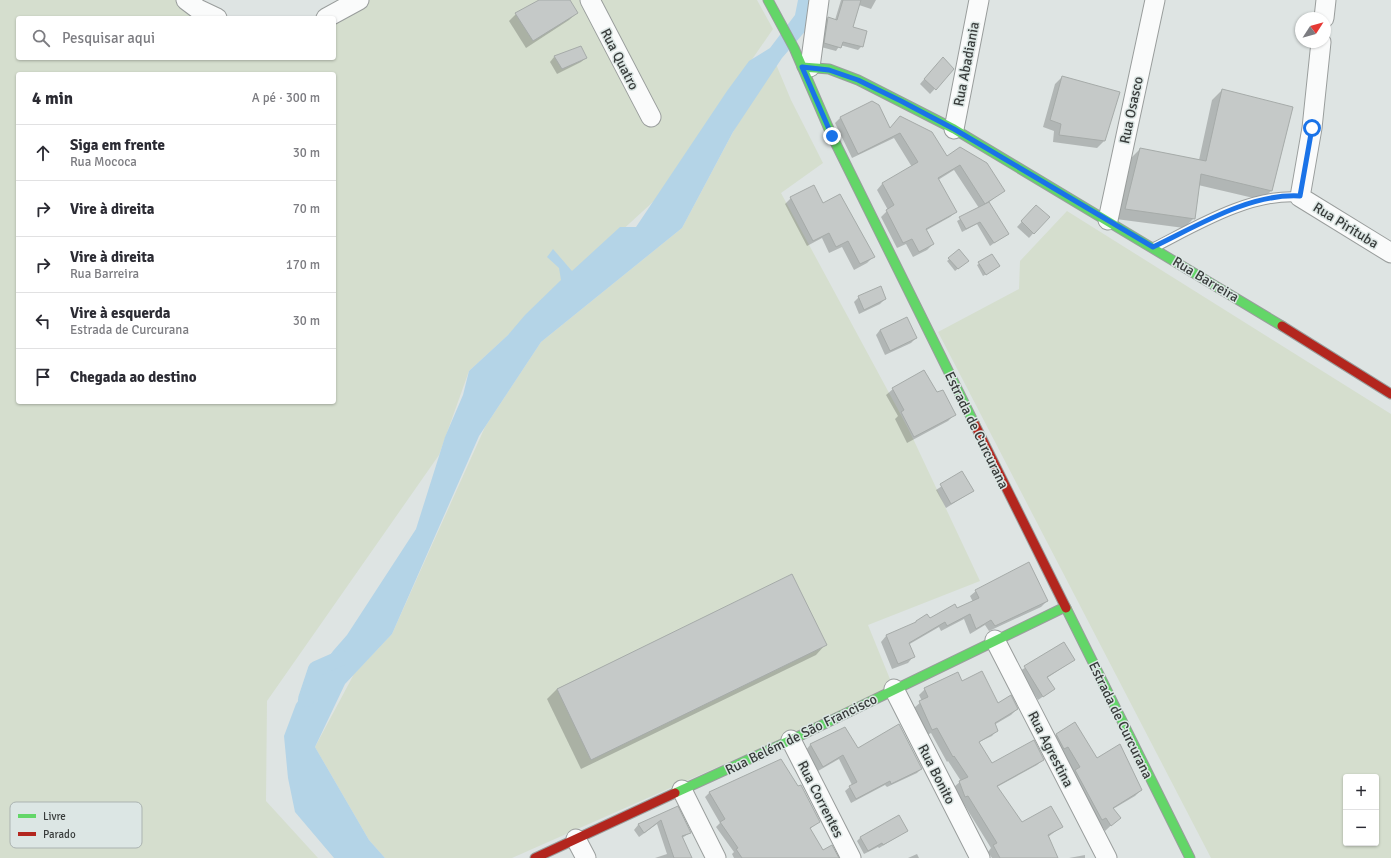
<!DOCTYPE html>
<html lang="pt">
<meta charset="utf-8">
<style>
body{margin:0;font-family:Signika,sans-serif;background:#f7f7f7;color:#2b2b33}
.controls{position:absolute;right:12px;bottom:12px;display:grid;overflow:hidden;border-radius:4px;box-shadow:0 1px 3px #0004}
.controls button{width:36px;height:36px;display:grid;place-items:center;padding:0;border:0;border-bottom:1px solid #e1e1e2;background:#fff;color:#2b2b33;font:20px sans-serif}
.compass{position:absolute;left:1295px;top:12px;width:36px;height:36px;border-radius:50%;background:#fff;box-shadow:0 1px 3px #0004;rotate:54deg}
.stop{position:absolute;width:12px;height:12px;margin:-9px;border:3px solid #1a73e8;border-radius:50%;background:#fff}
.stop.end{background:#1a73e8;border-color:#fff;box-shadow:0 1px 4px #0008}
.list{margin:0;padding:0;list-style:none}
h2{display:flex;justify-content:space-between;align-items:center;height:52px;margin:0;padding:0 16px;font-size:17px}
h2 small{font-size:13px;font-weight:400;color:#7c7c81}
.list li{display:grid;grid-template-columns:26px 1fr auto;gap:12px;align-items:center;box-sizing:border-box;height:56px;padding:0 16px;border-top:1px solid #e1e1e2}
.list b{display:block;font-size:15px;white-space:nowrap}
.list p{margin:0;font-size:13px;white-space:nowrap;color:#7c7c81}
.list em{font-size:13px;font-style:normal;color:#7c7c81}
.icon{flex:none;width:22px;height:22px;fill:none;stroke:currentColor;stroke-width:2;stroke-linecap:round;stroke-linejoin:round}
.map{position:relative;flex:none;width:1391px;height:858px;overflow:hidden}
.search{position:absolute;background:#fff;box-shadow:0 1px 3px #0004;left:16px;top:16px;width:320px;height:44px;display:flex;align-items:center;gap:10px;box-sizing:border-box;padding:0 14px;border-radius:4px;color:#7c7c81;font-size:15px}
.panel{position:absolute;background:#fff;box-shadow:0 1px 3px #0004;left:16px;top:72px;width:320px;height:332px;border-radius:4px}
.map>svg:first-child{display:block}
.green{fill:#d5dece;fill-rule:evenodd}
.water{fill:#b4d4e7}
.shadow{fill:#0003}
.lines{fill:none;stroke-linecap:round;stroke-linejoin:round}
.canal{stroke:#b4d4e7;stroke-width:16}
.building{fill:#c5c9c8;stroke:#a6aba9}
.lane-casing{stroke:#999d9c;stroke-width:11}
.street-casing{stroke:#999d9c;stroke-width:21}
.fast-casing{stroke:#999d9c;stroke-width:11}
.jam-casing{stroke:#999d9c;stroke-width:11}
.lane{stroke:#fafbfb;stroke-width:9}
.street{stroke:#fafbfb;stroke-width:19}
.fast{stroke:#63d668;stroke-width:9}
.jam{stroke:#b3261e;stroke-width:9}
.route{stroke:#1a73e8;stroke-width:5}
.labels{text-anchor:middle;stroke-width:3;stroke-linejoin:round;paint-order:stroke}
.street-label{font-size:14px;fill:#383c3b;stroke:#dce6e4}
.key{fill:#dce6e4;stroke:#abb3b1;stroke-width:1}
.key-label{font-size:11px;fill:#383c3b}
</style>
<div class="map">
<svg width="1391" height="858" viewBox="0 0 1391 858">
<rect width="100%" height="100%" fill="#dee4e3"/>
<!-- green -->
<g class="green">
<path d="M0,0H179L197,18H18V58H334V18L364,0H757L773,29L655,200L469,371L439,455L267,701L266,801L318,858H0ZM18,74H334V402H18Z"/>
<path d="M773,57L791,100L823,163L781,193L908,428L980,581L868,625L894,689L512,858H385L369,840L315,747L354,674L392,634L485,427L541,342L682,228Z"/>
<path d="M1067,211L1391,414V858H1211L938,332L1019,289L1020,261ZM1346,777H1376V843H1346Z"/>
</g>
<!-- water -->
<path class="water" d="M798,0H816L808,28L782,58L733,132L682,228L541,342L479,436L392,634L345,684L315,747L369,840L385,858H334L295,812L288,778L284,736L296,704L333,651L347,635L416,529L445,437L463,395L469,371L508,335L525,315L561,280L559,268L547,257L553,249L572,271L620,227H636L727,91L749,61L770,48L795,15Z"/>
<!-- shadow -->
<g class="shadow">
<path d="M541,0H569L577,13L569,20L526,48L509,21L516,14Z"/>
<path d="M841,0H876L871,9L859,5L852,28L862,46L858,50L840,45L836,51L821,47L825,22L828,18L835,20Z"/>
<path d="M581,47L586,58L581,62L557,74L550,62L554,57Z"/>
<path d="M938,63L953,69L930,94L920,84Z"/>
<path d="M1062,77L1104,141L1097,148L1053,142L1054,131L1043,127L1055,84Z"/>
<path d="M1222,90L1271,191L1262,200L1198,185L1194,218L1184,228L1116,219L1130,159L1140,149L1199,160L1212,100Z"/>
<path d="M841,117L890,129L900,117L946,157L1004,190L988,203L1007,234L990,246L977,224L962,232L957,221L979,208L954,170L938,180L956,212L950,217L925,231L933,244L927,250L913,257L906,244L897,248L881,217L888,210L877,190L882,184L912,167L894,138L852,158L835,123Z"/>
<path d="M791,198L823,205L873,257L867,263L854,270L842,247L829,253L822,238L807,246L785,204Z"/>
<path d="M1036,206L1048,217L1029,238L1017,227Z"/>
<path d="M959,251L965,263L955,271L947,261Z"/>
<path d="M992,255L997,268L983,276L977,265Z"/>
<path d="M859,297L885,299L880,304L859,314L854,302Z"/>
<path d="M880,330L916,338L911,343L885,355L876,335Z"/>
<path d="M893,389L937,394L954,415L948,421L907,443L895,419L898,416L886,395Z"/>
<path d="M962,473L973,491L946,508L936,490Z"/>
<path d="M792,576L825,645L816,655L581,769L547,699L557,689Z"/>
<path d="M976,591L1047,601L1041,607L989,631L985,625L970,634L964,619L941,631L939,627L908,645L913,657L908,663L892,669L881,642L886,636L912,625L916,622L929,619L973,602L970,596Z"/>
<path d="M1063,643L1074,660L1047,678L1054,689L1038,700L1020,671Z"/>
<path d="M961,682L997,704L1017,709L1011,715L994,725L997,730L992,736L979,742L992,765L1043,760L1037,765L997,787L1022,823L1061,827L1048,837L1057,858H992L988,852L991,848L962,801L960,802L954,787L961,781L948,761L947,762L931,733L927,735L914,708L922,701L919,695L925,689Z"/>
<path d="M1075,723L1097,760L1141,790L1135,796L1113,809L1119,818L1105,831L1070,776L1074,772L1062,752L1050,740L1056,735Z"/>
<path d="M845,728L857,749L921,769L917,773L887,787L885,785L851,803L845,791L852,785L839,759L818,771L806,750L810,745Z"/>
<path d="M710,792L819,821L810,829L823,851L838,858H734L732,854L734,852L716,827L720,823L705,797Z"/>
<path d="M677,807L690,833L682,838L690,858H655L667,854L657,824L639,837L634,830L638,825Z"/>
<path d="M907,831L879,848L878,847L864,854L857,841L861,837Z"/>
<path d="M917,854L919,858H908Z"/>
<path d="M1085,855V858H1069Z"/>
</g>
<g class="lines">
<!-- canal -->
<path class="canal" d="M306,699L316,669L341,658"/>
</g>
<!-- building -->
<g class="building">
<path d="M539,0H570L578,13L533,41L515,13Z"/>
<path d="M843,0H861L853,27L867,31L863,47L843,42L841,48L824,43L828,17L837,20Z"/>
<path d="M581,46L587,58L562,69L554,56Z"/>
<path d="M943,57L954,69L936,90L924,79Z"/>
<path d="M1062,76L1120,92L1105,141L1059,135L1061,124L1050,120Z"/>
<path d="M1222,89L1293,107L1272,191L1201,174L1195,219L1125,209L1140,148L1206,161Z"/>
<path d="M872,101L879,105L890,128L900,116L932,132L947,156L960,147L987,163L1005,191L985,204L960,165L938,178L957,212L926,229L934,244L919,252L912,239L903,243L886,210L894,205L882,183L918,162L900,133L858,154L840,117Z"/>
<path d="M814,185L823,203L840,194L875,257L860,264L848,241L836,247L829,233L813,241L790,197Z"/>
<path d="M989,202L1009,234L994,243L980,222L966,229L959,217Z"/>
<path d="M1036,205L1050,217L1034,234L1021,221Z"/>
<path d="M959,249L969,261L958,269L948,258Z"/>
<path d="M992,254L1000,266L986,275L978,262Z"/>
<path d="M881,286L886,299L864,310L858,296Z"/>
<path d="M907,317L917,338L890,351L880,330Z"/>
<path d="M924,370L937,392L943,390L956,415L914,437L901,412L904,410L892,388Z"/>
<path d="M962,471L974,491L951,504L940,484Z"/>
<path d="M1029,562L1048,601L995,626L991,620L976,629L970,614L947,626L945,622L909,643L915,657L898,664L886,635L916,622V621L927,614L930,618L955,604L957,608L979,598L975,590Z"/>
<path d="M792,574L827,645L591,760L557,689Z"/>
<path d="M1064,642L1075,660L1047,677L1055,689L1043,697L1024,666Z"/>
<path d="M982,671L998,703L1011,695L1018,709L995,723L998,731L979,742L992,763L1034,740L1044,760L997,786L1022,822L1051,806L1063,827L1048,835L1058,858H1000L993,845L997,843L968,796L965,797L959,781L968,777L954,756L953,757L937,728L932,730L919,701L928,697L924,688L958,672L962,681Z"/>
<path d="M1075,722L1097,758L1120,744L1142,790L1113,808L1121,818L1111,826L1106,818L1102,820L1075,770L1080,767L1068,747L1064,749L1056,734Z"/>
<path d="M899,724L922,769L891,784L890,781L856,799L849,786L857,782L843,755L823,767L810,744L845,727L858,748Z"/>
<path d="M781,759L798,786L801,785L820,822L810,828L823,850L832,845L839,858H742L736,849L738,848L720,822L725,819L709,792Z"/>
<path d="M678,806L691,833L682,836L692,858H674L661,820L644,833L638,824Z"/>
<path d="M899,815L908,831L883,845L882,843L868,851L860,837Z"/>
</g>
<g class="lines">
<!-- lane casing -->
<g class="lane-casing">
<path id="lane" d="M1155,247C1198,225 1251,193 1300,197"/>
</g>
<!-- street casing -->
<g class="street-casing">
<g id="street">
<path d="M186,0L198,9L217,18"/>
<path d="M590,0L651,117"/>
<path d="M326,18L359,0"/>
<path d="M1324,18L1326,0"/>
<path d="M1321,42L1312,128L1300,197L1391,253"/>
<path d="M810,67L819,0"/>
<path d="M954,129L979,0"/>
<path d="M1108,220L1155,0"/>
<path d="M995,640L1107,858"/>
<path d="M894,689L980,858"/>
<path d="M791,740L851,858"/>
<path d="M682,790L716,858"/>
<path d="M576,839L586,858"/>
</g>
</g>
<!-- fast casing -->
<g class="fast-casing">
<g id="fast">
<path d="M768,0L794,48L832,136L974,423"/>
<path d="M802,67L829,69L858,80L954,129L1282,326"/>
<path d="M1066,608L1190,858"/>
<path d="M675,793L791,740L1065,607"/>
</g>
</g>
<!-- jam casing -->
<g class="jam-casing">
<g id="jam">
<path d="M1282,326L1391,394"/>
<path d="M974,423L1066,608"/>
<path d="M535,858L675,793"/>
</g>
</g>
<!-- lane -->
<use href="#lane" class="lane"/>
<!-- street -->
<use href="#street" class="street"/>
<!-- fast -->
<use href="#fast" class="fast"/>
<!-- jam -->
<use href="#jam" class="jam"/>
</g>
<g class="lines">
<!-- route -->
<path class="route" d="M832,136L802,67L829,70L858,80L901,101L954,129L1153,247C1197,226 1250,193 1300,196L1312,128"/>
</g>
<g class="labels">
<!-- street labels -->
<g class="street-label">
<text transform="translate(620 59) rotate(63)" y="5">Rua Quatro</text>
<text transform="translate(966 64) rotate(-79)" y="5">Rua Abadiania</text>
<text transform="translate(1131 110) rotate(-78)" y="5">Rua Osasco</text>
<text transform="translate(1346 225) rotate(32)" y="5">Rua Pirituba</text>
<text transform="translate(1206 279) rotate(31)" y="5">Rua Barreira</text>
<text transform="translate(977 430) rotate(64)" y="5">Estrada de Curcurana</text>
<text transform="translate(1121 720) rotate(64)" y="5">Estrada de Curcurana</text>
<text transform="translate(801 734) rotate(-26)" y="5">Rua Belém de São Francisco</text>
<text transform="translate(1051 749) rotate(63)" y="5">Rua Agrestina</text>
<text transform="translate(937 774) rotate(63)" y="5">Rua Bonito</text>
<text transform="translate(821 799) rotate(63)" y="5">Rua Correntes</text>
</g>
</g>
<!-- legend -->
<rect x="10" y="802" width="132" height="46" rx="6" class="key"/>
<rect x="18" y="814" width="18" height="4" fill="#63d668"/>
<rect x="18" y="832" width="18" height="4" fill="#b3261e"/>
<g class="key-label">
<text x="43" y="820">Livre</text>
<text x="43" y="838">Parado</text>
</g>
</svg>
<div class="controls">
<button>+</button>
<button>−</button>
</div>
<svg class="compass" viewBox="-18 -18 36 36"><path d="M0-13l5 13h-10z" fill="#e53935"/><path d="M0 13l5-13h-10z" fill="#7c7c81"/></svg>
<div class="stop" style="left:1312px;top:128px"></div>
<div class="stop end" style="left:832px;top:136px"></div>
<div class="search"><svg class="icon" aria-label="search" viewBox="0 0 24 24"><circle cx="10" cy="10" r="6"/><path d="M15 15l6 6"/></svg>Pesquisar aqui</div>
<section class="panel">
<h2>4 min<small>A pé · 300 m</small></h2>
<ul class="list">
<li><svg class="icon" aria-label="ahead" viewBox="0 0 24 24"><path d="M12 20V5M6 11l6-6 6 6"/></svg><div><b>Siga em frente</b><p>Rua Mococa</p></div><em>30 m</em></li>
<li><svg class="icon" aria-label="right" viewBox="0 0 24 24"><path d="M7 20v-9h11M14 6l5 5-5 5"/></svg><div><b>Vire à direita</b></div><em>70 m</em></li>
<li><svg class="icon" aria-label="right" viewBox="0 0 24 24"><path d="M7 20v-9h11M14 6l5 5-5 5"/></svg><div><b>Vire à direita</b><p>Rua Barreira</p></div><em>170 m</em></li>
<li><svg class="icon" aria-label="left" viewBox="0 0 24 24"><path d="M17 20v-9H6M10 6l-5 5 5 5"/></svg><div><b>Vire à esquerda</b><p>Estrada de Curcurana</p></div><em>30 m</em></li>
<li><svg class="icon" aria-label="arrive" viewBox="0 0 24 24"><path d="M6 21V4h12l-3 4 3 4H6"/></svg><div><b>Chegada ao destino</b></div></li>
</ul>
</section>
</div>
